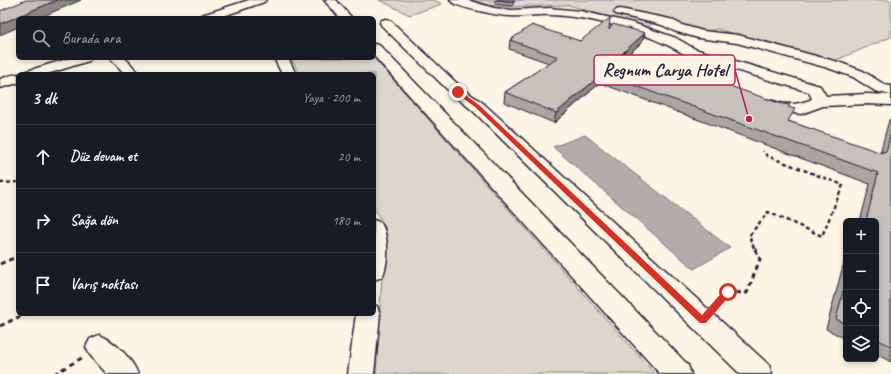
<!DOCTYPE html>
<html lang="tr">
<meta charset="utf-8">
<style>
body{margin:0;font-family:Caveat,sans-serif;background:#20242c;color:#f1f3f6}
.controls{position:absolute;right:12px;bottom:12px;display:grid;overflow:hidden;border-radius:6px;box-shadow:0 2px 6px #0003}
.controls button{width:36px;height:36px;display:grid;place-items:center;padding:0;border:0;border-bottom:1px solid #363941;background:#171b24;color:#f1f3f6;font:20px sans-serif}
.stop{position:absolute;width:12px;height:12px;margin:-9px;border:3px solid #d93025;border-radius:50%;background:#fff}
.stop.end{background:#d93025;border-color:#fff;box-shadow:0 1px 4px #0008}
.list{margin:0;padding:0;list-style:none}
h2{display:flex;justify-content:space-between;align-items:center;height:52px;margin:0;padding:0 16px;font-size:17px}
h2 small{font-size:13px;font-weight:400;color:#9ea1a6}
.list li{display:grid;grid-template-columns:26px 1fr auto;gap:12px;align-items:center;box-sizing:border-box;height:64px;padding:0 16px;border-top:1px solid #363941}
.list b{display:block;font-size:15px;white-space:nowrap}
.list em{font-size:13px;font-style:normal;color:#9ea1a6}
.icon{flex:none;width:22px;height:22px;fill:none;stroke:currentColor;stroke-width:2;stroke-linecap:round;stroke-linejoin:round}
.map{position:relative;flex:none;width:891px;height:374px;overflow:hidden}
.search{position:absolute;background:#171b24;box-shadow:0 2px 6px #0003;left:16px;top:16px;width:360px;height:44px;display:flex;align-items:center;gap:10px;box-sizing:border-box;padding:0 14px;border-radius:6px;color:#9ea1a6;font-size:15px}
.panel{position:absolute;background:#171b24;box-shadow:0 2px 6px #0003;left:16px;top:72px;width:360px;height:244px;border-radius:6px}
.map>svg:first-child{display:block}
.green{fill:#dcd6cc;stroke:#7f7c84}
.water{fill:#b2adab;stroke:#78757e}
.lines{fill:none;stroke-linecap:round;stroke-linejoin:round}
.minor-casing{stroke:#22223b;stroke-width:3}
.path-far1{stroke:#22223b;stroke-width:2.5;stroke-dasharray:4 3;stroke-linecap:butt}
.path{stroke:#22223b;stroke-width:3;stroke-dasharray:5 4;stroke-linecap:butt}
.minor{fill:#fcf5e5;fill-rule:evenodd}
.wall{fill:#aaa6a1;stroke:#22223b}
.shaded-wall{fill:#8b8783;stroke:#22223b}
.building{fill:#c6c1bb;stroke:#22223b}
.route{fill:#d93025}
.leader{fill:none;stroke:#c2185b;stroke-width:1.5}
.callout-dot{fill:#c2185b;stroke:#fcf5e5;stroke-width:1.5}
.callout{fill:#fcf5e5;stroke:#c2185b;stroke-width:1.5}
.callout-label{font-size:18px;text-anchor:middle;font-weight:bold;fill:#22223b}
</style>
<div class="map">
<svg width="891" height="374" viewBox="0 0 891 374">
<rect width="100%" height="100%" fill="#fcf5e5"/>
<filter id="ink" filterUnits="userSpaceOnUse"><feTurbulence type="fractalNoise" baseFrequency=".025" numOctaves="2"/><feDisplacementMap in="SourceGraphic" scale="8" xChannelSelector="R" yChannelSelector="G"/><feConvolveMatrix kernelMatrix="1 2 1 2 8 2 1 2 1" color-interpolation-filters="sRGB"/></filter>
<g filter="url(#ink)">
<!-- green -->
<g class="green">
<path d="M379,0H434L442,4L410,15Z"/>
<path d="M470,0H891V37L834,61L717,29L697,34L654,22L647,28L568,5L509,7L476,4Z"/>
<path d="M291,58H374L655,374H376L385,227L374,208V74H300Z"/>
</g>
<!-- water -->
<path class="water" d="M585,135L730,248L694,269L553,147Z"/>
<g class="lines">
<!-- minor casing -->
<g class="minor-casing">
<g id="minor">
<path d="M249,0H266L264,2L218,18H200L202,15Z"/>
<path d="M324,0H336L352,18H340Z"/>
<path d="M450,0H467L494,8L511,10L550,8L580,11L633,23L676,38L695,49L820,86L826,96L867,94L891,95L875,91L853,77L828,68L737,43L698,38L674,31L662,25L616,14L614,12L616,10L620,9L670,19L682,25L703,31L738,35L838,62L863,71L885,85L891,86V105L867,104L823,106L801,114L771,110L761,106L758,103L761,100C768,98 772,101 780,103C792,105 800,104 812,99L809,92L699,59C703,70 708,77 720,82C724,84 728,84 730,88L728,91C722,93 719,91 713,89C696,83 689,71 684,54C647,32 594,17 551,15C538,14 524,17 511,16C502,16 493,14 484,12C476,10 455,7 450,0Z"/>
<path d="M386,19L390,20L463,89L483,103L769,365L772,374H740L471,109L453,95L382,26L380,23L382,20Z"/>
<path d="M374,44L379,45L688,365L691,374H660L374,56Z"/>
<path d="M70,58H91L89,61L47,74H25L27,71Z"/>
<path d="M110,58H125L140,74H125Z"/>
<path d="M274,58H288L296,74H282Z"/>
<path d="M18,74V83L0,88V79C6,77 13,74 19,74Z"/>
<path d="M374,220L381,223C389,236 389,264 382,277L374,280Z"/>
<path d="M374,306H377L380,314L374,374H348L356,314H374Z"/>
<path d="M99,335C115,341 132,359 138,374H107L90,355L86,347L90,339Z"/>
</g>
</g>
<!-- path-far1 -->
<g class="path-far1">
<path d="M0,183L18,182"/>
<path d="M754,248L749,236L768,212L822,236L843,185L767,156L763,151"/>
</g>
<!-- path -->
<g class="path">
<path d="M0,264L18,256"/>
<path d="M715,306L728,292L747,293L760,259L754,247"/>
<path d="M0,326L25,314"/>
<path d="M54,374L85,356"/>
</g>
<!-- minor -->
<use href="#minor" class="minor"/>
</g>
<!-- wall -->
<g class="wall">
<path d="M495,0H515L512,6L495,4Z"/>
<path d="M609,30L642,42L619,63L682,85L788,107V121L880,153L889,120L891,118V362L876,354V221H860L870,184L600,83L554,123L504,102L505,92L549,63L509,49L510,40L580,41Z"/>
<path d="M846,255V339L826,329Z"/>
</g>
<!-- shaded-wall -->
<g class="shaded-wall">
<path d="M57,0H81L39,18H18V27L0,35V24Z"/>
<path d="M645,33L642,42L611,70L614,61Z"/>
<path d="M602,74L600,83L554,123L556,113Z"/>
</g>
<!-- building -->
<g class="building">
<path d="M26,0H57L0,24V11Z"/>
<path d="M497,0H514L513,2Z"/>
<path d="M610,18L609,30L613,24L645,33L614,61L682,85L690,76L698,78L701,76L782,104L790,105L788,107L795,109L788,121L882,153V151L886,152L891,132V346L876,339V221H866L878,173L602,74L556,113L505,92L558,57L510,40L532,25L580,41Z"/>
<path d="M846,280V324L836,319Z"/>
</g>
</g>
<!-- route -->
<path class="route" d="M456,91H460L479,105L702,315L725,289H731V294L706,323H700L475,107L456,93Z"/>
<!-- callouts -->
<path class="leader" d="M749 119L735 70"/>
<circle class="callout-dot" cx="749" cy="119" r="4"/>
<rect class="callout" x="594" y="55" width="141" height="30" rx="4"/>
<g class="callout-label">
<text x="665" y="76">Regnum Carya Hotel</text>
</g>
</svg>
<div class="controls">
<button>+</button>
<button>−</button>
<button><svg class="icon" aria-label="locate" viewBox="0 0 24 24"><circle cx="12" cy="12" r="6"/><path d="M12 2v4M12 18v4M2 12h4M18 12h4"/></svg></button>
<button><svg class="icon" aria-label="layers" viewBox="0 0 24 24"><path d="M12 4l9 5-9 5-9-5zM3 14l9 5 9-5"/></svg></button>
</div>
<div class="stop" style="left:728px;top:292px"></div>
<div class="stop end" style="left:458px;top:92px"></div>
<div class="search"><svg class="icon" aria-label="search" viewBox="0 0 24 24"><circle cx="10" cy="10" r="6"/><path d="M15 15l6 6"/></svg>Burada ara</div>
<section class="panel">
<h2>3 dk<small>Yaya · 200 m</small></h2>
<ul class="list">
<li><svg class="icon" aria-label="ahead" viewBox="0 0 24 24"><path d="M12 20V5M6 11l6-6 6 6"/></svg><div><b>Düz devam et</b></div><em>20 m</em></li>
<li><svg class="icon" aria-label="right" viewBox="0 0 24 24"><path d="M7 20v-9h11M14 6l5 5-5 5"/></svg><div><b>Sağa dön</b></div><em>180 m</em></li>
<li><svg class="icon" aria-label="arrive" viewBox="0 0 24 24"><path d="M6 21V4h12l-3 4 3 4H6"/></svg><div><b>Varış noktası</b></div></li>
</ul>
</section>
</div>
